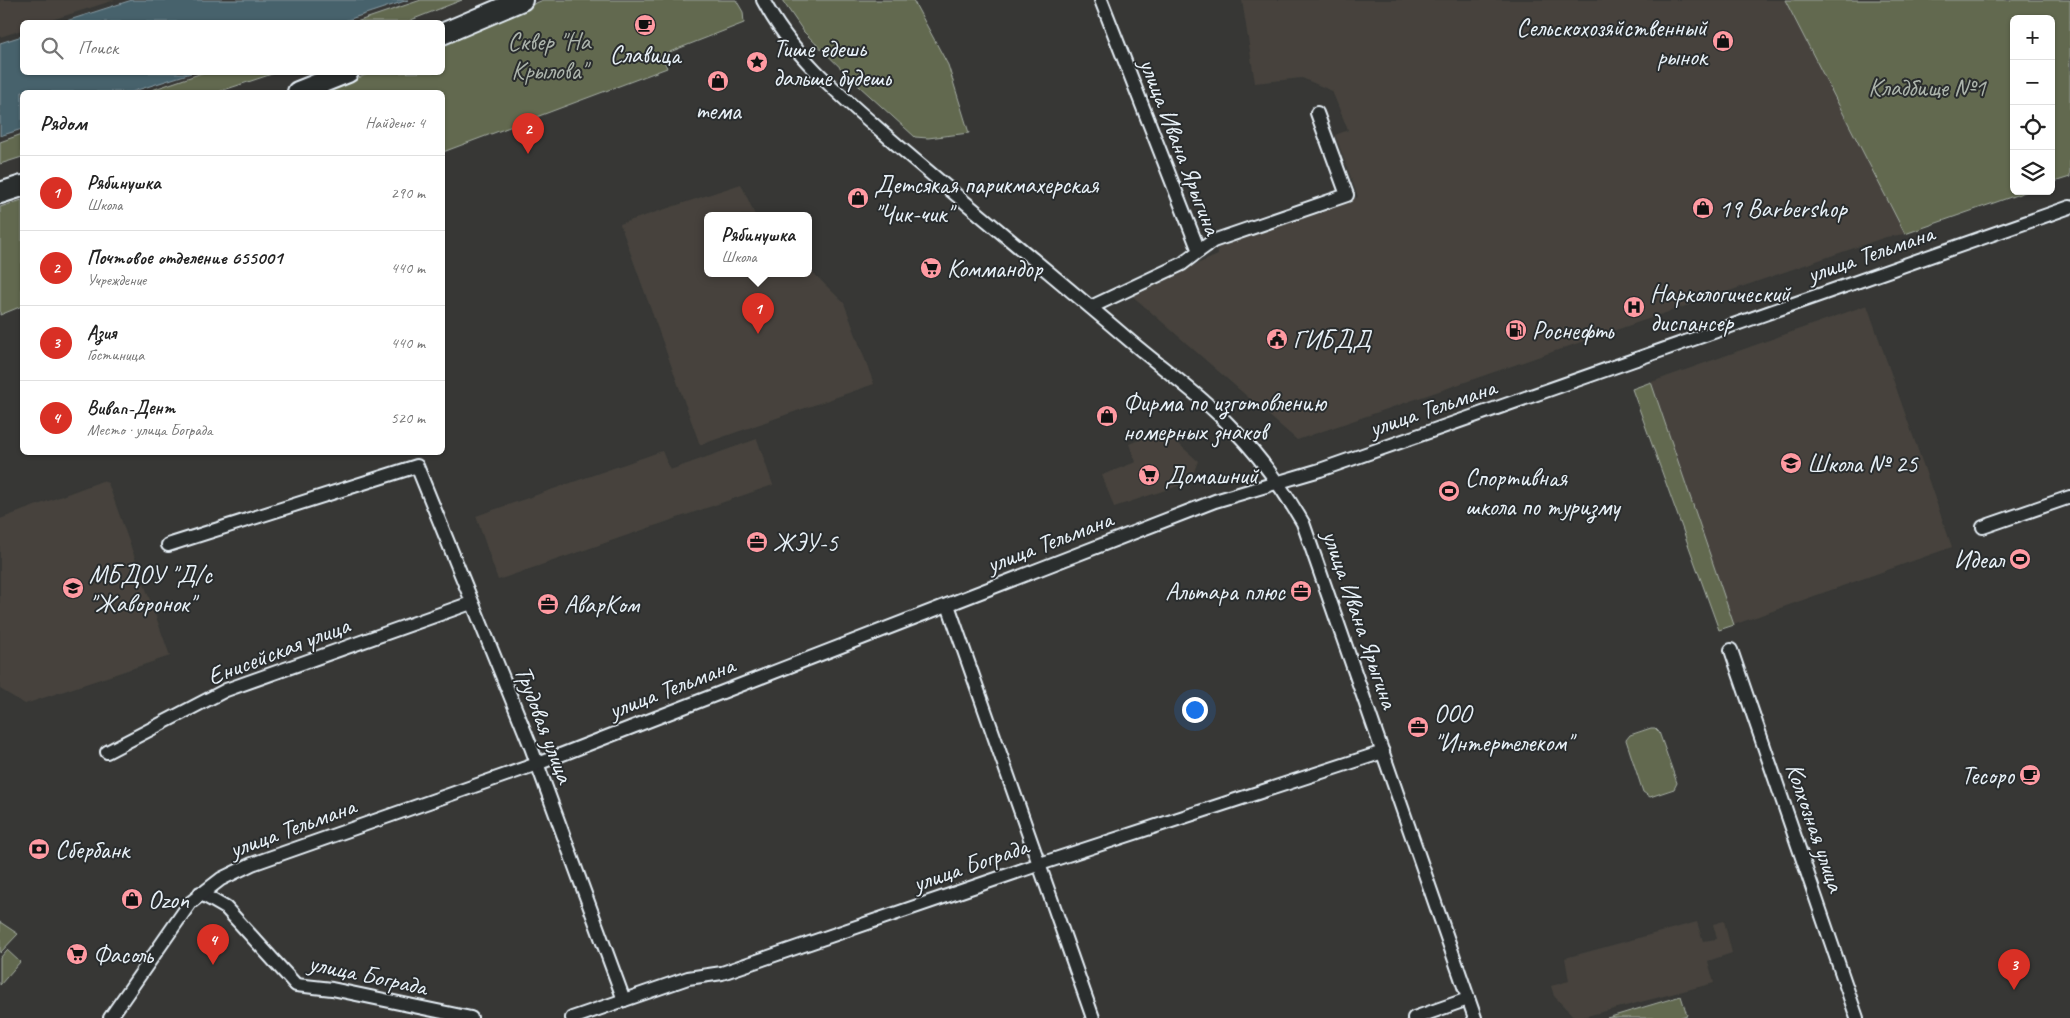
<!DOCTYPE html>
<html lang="ru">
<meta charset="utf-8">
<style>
body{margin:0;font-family:Caveat,sans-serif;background:#f2f2f2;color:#222}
.controls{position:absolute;right:15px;top:15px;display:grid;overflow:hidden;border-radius:8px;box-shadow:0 1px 4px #0004}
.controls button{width:45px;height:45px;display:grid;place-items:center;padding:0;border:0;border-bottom:1px solid #e0e0e0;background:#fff;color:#222;font:25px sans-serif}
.you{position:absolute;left:1194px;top:709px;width:18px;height:18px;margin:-12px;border:4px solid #fff;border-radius:50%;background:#1a73e8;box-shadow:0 0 0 8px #1a73e833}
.badge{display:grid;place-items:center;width:32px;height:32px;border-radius:50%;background:#d93025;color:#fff;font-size:16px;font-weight:700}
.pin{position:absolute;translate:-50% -41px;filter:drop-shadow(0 1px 2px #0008)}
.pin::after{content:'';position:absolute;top:26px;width:18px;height:15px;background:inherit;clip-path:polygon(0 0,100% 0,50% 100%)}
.popup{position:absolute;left:704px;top:212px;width:108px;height:65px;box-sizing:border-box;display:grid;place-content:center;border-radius:8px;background:#fff;filter:drop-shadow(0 1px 4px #0005);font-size:16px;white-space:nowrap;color:#767676}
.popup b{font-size:19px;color:#222}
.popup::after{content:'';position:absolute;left:50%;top:100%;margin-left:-10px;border:10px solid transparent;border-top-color:#fff}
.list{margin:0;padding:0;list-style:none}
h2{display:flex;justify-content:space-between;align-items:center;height:65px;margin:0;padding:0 20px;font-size:21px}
h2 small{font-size:16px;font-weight:400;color:#767676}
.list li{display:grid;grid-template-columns:32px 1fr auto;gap:15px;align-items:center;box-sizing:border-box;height:75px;padding:0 20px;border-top:1px solid #e0e0e0}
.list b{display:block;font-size:19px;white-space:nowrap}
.list p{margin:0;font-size:16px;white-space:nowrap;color:#767676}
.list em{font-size:16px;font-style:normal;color:#767676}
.icon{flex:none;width:28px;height:28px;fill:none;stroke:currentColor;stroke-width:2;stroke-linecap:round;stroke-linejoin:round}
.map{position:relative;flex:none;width:2070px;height:1018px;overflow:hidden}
.search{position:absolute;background:#fff;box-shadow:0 1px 4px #0004;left:20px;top:20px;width:425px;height:55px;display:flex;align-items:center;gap:12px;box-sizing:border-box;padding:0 18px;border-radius:8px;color:#767676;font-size:19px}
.panel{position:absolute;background:#fff;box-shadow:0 1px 4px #0004;left:20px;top:90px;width:425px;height:365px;border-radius:8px}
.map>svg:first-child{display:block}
.built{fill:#46433d}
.green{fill:#62694f;stroke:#a5ada4}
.water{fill:#47626c;stroke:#879ba4}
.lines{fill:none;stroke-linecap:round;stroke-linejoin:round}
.minor-casing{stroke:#e8f1f8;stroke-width:16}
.primary-casing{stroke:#e8f1f8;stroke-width:24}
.minor{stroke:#2a2d2e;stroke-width:12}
.primary{stroke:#2a2d2e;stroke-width:20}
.labels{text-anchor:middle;stroke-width:4;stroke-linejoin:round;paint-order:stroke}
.poi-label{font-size:25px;fill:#e8f1f8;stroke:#2a2d2e;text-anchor:start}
.park-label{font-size:25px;fill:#acb4ac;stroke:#2a2d2e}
.street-label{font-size:25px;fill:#e8f1f8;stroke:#2a2d2e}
</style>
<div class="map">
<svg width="2070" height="1018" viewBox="0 0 2070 1018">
<rect width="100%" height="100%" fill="#373735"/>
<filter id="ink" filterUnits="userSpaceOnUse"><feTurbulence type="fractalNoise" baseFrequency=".02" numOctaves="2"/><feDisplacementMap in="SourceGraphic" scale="10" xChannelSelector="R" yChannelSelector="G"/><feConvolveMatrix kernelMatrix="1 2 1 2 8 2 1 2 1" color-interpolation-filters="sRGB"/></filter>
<g filter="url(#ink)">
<!-- built -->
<g class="built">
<path d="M0,0H115L45,22H22V30L0,37Z"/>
<path d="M1242,0H1785L1905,234L1886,237L1297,440L1129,293L1218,255L1217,246L1358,197L1335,135L1348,130L1332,91L1302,78L1255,83Z"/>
<path d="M741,184L755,215H708V273H808V268L844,303L874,384L700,445L620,224Z"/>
<path d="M1867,305L1952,547L1719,630L1632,389Z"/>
<path d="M1163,430L1198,461L1190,482L1114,507L1102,475L1136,462L1129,444Z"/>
<path d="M757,439L773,485L498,580L476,516L662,451L670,470Z"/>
<path d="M102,481L108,483L170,656L25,704L0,689V519Z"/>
<path d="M1724,921L1732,953L1708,961L1714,983L1579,1018H1575L1554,996L1551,986L1569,981L1565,958L1697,922L1703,941L1717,939L1713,924Z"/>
</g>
<!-- green -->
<g class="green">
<path d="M421,0H462L406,22H356Z"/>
<path d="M543,0H736L743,12L744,23L662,55L667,68L443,152L442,92H322L371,73L442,72L443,43Z"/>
<path d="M782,0H913L948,65L969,133L928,138L915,137L859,86L804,32Z"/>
<path d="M1785,0H2070V177L2051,183V19H2014V191H2028L1905,234Z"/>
<path d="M205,72H275V73L218,92H146Z"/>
<path d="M22,134V157L0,164V142Z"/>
<path d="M22,200V306L0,315V207Z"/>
<path d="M1651,382L1734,625L1719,630L1632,389Z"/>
<path d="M1651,728H1655L1659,732L1677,783L1674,789L1650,797L1643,792L1626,740L1630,735Z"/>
<path d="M0,922L18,934L0,953Z"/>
<path d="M7,950L20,962L0,985V958Z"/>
<path d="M1681,996L1687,1015L1679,1018H1607Z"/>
</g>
<!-- water -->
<g class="water">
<path d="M132,0H408L341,22H63Z"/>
<path d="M22,36V72L191,73L131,92H22V129L0,136V43Z"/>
</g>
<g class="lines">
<!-- minor casing -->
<g class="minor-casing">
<g id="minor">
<path d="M763,0C793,58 847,101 896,144C973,210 1052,274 1129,340C1163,369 1202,396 1233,429C1261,457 1283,489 1303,523L1475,1018"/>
<path d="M1199,251L1213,241L1347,195L1317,113"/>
<path d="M1091,307L1182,264L1199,251L1101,0"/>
<path d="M1983,527L2070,497"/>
<path d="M168,545L417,466L531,747L624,1000"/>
<path d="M948,605L1093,1018"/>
<path d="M1731,650L1857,1018"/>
<path d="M107,752L226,690L471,603"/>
<path d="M200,893L226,908L296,985L332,989L471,1018"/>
<path d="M110,1018L190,903L221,879L252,864L537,764L1215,501L1320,470L2070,207"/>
<path d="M572,1018L688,978L722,973L1040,864L1383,752"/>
<path d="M1414,1018L1468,999"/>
</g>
</g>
<!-- primary casing -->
<g class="primary-casing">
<g id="primary">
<path d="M442,34L522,0"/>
<path d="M298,92L348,72"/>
<path d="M0,193L22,186"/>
</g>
</g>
<!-- minor -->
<use href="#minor" class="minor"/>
<!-- primary -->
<use href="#primary" class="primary"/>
</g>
</g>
<!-- icons -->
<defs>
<g id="cafe-disc" transform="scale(1.125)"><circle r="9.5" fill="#ff9aa2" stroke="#2a2d2e"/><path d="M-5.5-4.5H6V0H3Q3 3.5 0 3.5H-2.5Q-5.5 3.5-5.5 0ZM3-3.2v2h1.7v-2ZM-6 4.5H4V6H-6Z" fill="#111"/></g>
<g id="shop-disc" transform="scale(1.125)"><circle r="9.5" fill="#ff9aa2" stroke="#2a2d2e"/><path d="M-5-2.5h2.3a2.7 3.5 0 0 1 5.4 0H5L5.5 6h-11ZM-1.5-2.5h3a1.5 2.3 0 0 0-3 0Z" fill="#111"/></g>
<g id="sight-disc" transform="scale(1.125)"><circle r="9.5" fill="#ff9aa2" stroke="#2a2d2e"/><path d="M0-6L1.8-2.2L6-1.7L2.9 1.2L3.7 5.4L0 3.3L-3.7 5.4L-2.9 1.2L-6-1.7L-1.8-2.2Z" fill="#111"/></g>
<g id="supermarket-disc" transform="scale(1.125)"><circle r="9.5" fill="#ff9aa2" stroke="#2a2d2e"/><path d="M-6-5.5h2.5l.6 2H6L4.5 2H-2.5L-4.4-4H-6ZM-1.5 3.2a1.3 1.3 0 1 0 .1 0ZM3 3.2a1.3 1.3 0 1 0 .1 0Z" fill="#111"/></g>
<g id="hospital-disc" transform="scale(1.125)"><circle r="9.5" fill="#ff9aa2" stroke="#2a2d2e"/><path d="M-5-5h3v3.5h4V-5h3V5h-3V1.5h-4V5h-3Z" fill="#111"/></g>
<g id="fuel-disc" transform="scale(1.125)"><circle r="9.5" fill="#ff9aa2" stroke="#2a2d2e"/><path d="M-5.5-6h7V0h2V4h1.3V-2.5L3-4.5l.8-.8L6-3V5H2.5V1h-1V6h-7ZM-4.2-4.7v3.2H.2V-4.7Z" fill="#111"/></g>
<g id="civic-disc" transform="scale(1.125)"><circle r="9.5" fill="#ff9aa2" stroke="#2a2d2e"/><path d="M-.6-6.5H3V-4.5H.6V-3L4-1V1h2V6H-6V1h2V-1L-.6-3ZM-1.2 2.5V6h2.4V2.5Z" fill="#111"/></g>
<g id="school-disc" transform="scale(1.125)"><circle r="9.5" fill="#ff9aa2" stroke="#2a2d2e"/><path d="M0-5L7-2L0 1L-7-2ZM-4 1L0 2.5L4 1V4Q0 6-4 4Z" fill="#111"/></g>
<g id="stadium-disc" transform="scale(1.125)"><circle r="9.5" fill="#ff9aa2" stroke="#2a2d2e"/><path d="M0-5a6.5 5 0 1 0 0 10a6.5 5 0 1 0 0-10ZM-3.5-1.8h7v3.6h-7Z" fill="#111"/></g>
<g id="office-disc" transform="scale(1.125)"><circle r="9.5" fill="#ff9aa2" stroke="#2a2d2e"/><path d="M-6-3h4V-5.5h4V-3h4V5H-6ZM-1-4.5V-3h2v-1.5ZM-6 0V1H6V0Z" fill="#111"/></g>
<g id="bank-disc" transform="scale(1.125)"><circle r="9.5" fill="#ff9aa2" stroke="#2a2d2e"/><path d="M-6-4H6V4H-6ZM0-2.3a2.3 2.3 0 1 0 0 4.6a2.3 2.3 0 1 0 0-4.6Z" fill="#111"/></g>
</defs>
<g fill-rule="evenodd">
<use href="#cafe-disc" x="645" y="25"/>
<use href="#shop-disc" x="1723" y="41"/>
<use href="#sight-disc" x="757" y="62"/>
<use href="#shop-disc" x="718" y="81"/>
<use href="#shop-disc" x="858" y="198"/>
<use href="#shop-disc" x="1703" y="208"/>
<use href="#supermarket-disc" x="931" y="268"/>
<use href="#hospital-disc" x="1634" y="307"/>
<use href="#fuel-disc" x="1516" y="330"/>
<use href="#civic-disc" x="1277" y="339"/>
<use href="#shop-disc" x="1107" y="416"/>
<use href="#school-disc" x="1791" y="463"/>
<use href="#supermarket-disc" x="1149" y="475"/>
<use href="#stadium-disc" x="1449" y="491"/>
<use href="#office-disc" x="757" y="542"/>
<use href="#stadium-disc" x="2020" y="559"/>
<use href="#school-disc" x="73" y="588"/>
<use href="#office-disc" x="1301" y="591"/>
<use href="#office-disc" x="548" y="604"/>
<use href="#office-disc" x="1418" y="727"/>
<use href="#cafe-disc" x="2030" y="775"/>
<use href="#bank-disc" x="39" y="849"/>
<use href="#shop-disc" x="132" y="899"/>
<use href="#supermarket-disc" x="77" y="954"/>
</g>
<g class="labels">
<!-- poi labels -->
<g class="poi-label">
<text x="1707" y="36" text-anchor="end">Сельскохозяйственный<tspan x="1707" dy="29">рынок</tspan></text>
<text x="773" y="57">Тише едешь<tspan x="773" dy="29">дальше будешь</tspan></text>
<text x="645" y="63" text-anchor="middle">Славица</text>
<text x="718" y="119" text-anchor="middle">тема</text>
<text x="874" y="193">Детсякая парикмахерская<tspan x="874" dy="29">"Чик-чик"</tspan></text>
<text x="1719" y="217">19 Barbershop</text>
<text x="947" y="277">Коммандор</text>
<text x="1650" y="302">Наркологический<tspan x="1650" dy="29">диспансер</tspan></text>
<text x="1532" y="339">Роснефть</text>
<text x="1293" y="348">ГИБДД</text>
<text x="1123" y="411">Фирма по изготовлению<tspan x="1123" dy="29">номерных знаков</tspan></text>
<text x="1807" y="472">Школа № 25</text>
<text x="1165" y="484">Домашний</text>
<text x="1465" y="486">Спортивная<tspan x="1465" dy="29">школа по туризму</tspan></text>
<text x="773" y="551">ЖЭУ-5</text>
<text x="2004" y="568" text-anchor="end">Идеал</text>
<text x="89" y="583">МБДОУ "Д/с<tspan x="89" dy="29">"Жаворонок"</tspan></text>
<text x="1285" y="600" text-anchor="end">Альтара плюс</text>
<text x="564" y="613">АварКом</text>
<text x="1434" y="722">ООО<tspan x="1434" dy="29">"Интертелеком"</tspan></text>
<text x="2014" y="784" text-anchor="end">Тесоро</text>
<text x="55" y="858">Сбербанк</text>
<text x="148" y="908">Ozon</text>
<text x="93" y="963">Фасоль</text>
</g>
<!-- park labels -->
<g class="park-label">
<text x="549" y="50">Сквер "На<tspan x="549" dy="29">Крылова"</tspan></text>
<text x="1927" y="96">Кладбище №1</text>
</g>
<!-- street labels -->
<g class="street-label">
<text transform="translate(1181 146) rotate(69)" y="9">улица Ивана Ярыгина</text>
<text transform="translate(1870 253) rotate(-19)" y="9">улица Тельмана</text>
<text transform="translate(1432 407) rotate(-19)" y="9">улица Тельмана</text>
<text transform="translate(1049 541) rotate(-21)" y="9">улица Тельмана</text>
<text transform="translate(1361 619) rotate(71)" y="9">улица Ивана Ярыгина</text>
<text transform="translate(278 650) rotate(-21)" y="9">Енисейская улица</text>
<text transform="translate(671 687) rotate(-21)" y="9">улица Тельмана</text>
<text transform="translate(545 724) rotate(69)" y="9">Трудовая улица</text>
<text transform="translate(292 827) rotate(-20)" y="9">улица Тельмана</text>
<text transform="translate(1816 827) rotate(71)" y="9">Колхозная улица</text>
<text transform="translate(970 864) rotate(-19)" y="9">улица Бограда</text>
<text transform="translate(368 974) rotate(12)" y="9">улица Бограда</text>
</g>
</g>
</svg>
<div class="controls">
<button>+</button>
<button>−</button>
<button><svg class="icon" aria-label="locate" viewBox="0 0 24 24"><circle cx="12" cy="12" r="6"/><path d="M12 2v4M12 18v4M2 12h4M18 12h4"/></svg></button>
<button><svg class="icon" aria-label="layers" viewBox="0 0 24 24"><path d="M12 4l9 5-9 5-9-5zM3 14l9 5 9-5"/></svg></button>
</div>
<div class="you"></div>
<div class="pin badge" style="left:758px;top:334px">1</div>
<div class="popup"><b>Рябинушка</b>Школа</div>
<div class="pin badge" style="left:528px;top:154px">2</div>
<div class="pin badge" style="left:2014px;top:990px">3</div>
<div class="pin badge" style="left:213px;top:965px">4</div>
<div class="search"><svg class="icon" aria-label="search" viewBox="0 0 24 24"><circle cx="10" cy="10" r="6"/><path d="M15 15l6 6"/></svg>Поиск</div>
<section class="panel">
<h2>Рядом<small>Найдено: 4</small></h2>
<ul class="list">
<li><span class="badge">1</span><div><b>Рябинушка</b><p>Школа</p></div><em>290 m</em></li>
<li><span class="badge">2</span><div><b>Почтовое отделение 655001</b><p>Учреждение</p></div><em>440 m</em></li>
<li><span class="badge">3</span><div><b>Азия</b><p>Гостиница</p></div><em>440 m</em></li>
<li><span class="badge">4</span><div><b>Вивап-Дент</b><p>Место · улица Бограда</p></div><em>520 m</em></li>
</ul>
</section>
</div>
